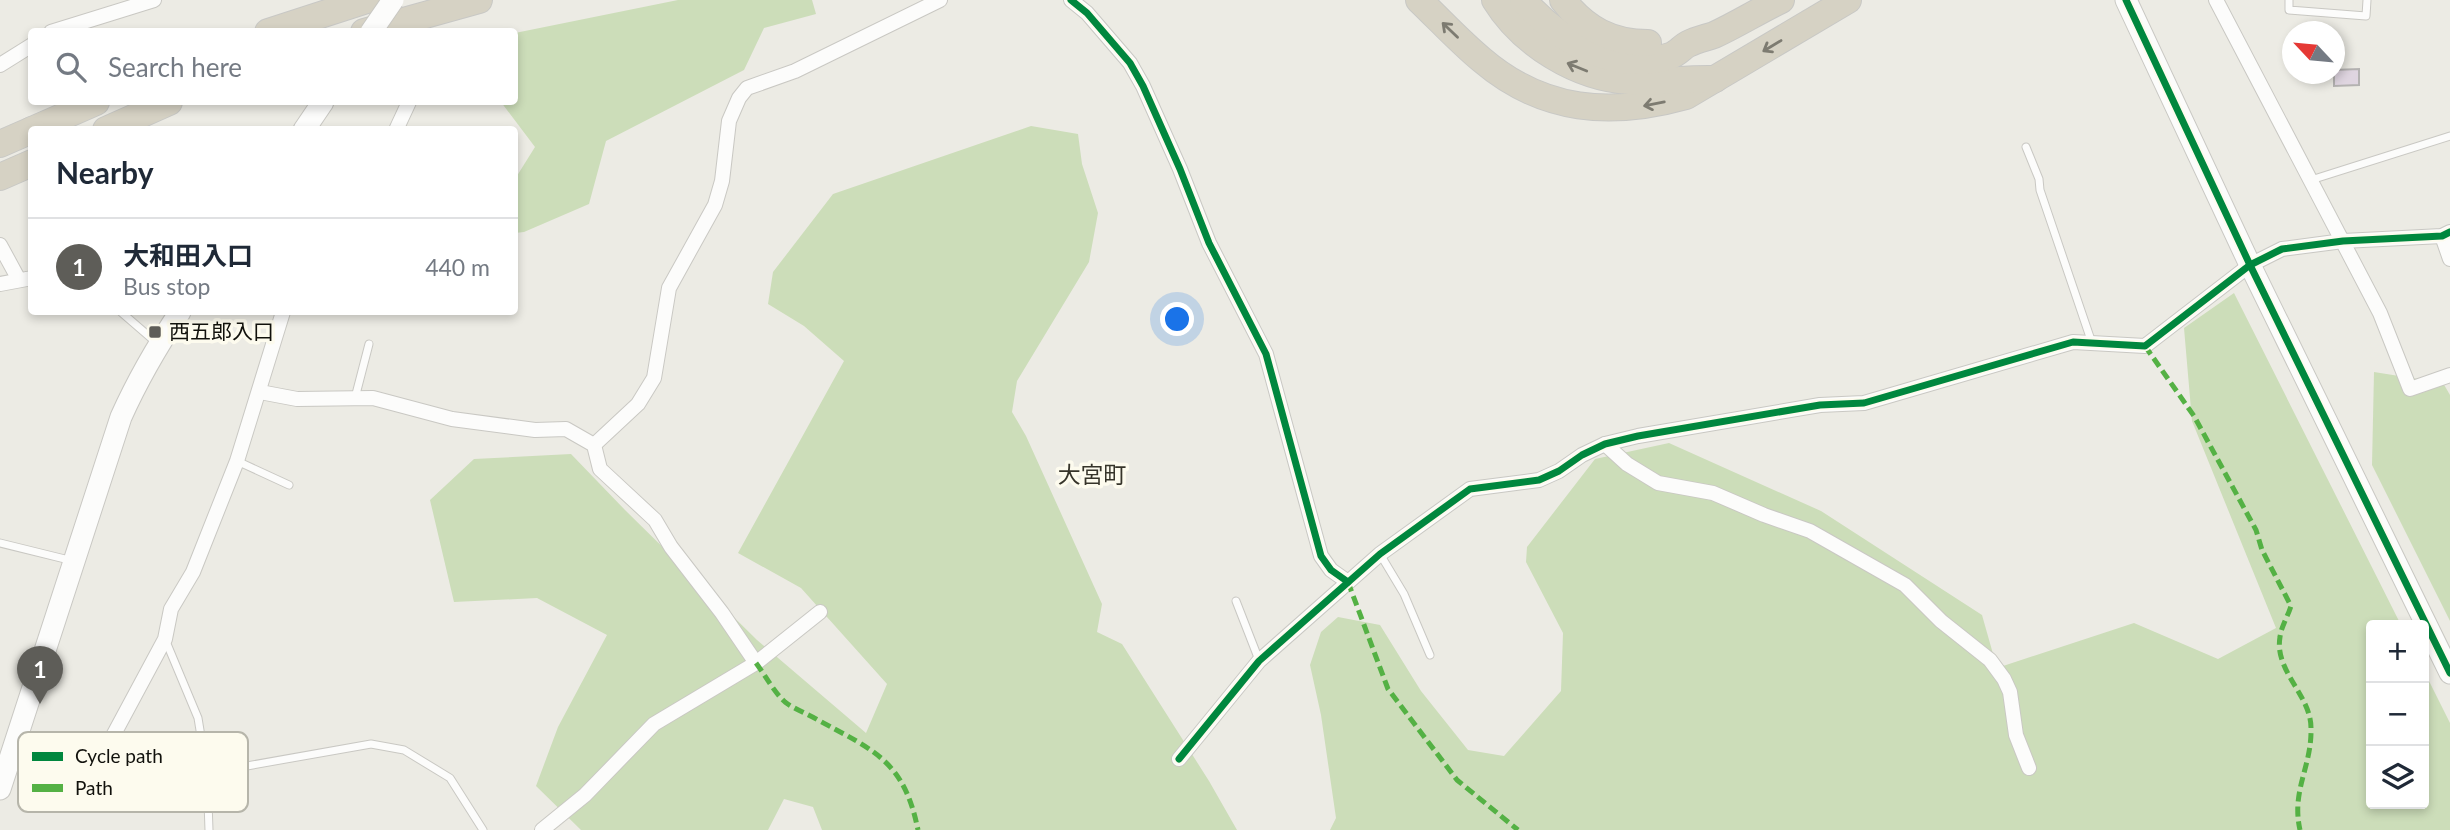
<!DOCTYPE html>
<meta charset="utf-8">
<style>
body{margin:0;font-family:Lato,"Noto Sans JP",sans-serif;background:#f6f6f7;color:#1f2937}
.controls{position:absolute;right:21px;bottom:21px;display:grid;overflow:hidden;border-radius:7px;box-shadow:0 4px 10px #0003}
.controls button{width:63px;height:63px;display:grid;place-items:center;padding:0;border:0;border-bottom:2px solid #e0e1e3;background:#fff;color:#1f2937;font:35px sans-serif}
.compass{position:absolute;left:2282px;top:21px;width:63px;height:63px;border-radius:50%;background:#fff;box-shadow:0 4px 10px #0003;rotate:296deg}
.you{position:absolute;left:1178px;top:320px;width:24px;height:24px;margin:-18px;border:5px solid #fff;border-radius:50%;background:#1a73e8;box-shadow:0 0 0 10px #1a73e833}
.badge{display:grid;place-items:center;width:46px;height:46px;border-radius:50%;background:#5e5d58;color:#fff;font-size:23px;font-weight:700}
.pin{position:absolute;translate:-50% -58px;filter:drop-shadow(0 2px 4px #0008)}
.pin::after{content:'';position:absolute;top:37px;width:24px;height:21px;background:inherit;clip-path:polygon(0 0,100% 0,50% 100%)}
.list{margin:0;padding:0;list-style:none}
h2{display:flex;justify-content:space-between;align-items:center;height:91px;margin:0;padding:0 28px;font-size:30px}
h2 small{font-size:23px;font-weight:400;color:#747a83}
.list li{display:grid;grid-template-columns:46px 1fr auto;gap:21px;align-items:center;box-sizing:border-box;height:98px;padding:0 28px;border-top:2px solid #e0e1e3}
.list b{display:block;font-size:26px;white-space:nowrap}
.list p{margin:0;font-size:23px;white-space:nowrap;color:#747a83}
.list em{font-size:23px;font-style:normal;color:#747a83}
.icon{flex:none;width:38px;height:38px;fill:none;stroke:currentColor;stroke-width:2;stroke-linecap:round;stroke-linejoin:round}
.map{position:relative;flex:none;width:2450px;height:830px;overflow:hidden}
.search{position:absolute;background:#fff;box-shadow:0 4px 10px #0003;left:28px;top:28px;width:490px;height:77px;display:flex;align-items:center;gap:18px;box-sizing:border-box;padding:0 24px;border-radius:7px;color:#747a83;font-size:26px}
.panel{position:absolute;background:#fff;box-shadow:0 4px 10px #0003;left:28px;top:126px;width:490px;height:189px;border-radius:7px}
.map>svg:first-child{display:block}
.green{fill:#ccddb9}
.building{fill:#dfd5e0;stroke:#b4b2b1;stroke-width:2}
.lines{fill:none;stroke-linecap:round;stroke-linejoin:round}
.lane-casing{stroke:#c9c8c3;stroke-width:9}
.street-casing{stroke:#c9c8c3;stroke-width:16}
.secondary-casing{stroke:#c9c8c3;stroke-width:23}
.highway-casing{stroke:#c8c8c5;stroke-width:28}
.lane{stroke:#fcfcfb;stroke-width:7}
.street{stroke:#fcfcfb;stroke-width:14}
.secondary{stroke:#fcfcfb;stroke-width:21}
.highway{stroke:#d6d2c4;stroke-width:26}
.secondary-bridge-casing{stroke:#c9c8c3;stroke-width:23;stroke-linecap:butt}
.secondary-bridge{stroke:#fcfcfb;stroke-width:21}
.quiet{stroke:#54b144;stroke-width:5;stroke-dasharray:10 5;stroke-linecap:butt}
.cycleway-casing{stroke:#fdfbee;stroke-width:11}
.cycleway{stroke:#00873e;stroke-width:7}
.oneway{stroke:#7d7b71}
.poi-dot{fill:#5e5d58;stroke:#fdfbee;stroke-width:2.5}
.labels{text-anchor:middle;stroke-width:7;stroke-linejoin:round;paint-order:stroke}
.poi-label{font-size:21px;fill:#11110c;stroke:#fdfbee;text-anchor:start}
.neighbourhood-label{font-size:23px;fill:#36342a;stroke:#fdfbee}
.key{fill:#fdfbee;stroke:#b6b5aa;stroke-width:2}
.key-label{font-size:19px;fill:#11110c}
</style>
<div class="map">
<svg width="2450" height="830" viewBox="0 0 2450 830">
<rect width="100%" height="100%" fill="#ecebe4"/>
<!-- green -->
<g class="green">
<path d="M678,0H812L816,14L764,28L744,70L606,141L589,204L524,232L515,233V179L535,147L501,102H514L515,33Z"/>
<path d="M1031,126L1078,134L1082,164L1098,213L1089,262L1017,381L1012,412L1026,436L1102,604L1097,632L1122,644L1209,781L1237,830H822L813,807L784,799L768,830H581L536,786L558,727L607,635L537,598L454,602L430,500L474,459L571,454L625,510L757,640L866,733L887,684L801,588L738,553L844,361L804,326L768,304L773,272L833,194Z"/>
<path d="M2234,293L2401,625H2371V804H2424V671L2450,723V830H1330L1336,818L1321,715L1310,665L1321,632L1338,617L1380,625L1421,691L1468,750L1504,756L1561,691L1563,633L1526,562L1527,547L1595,459L1669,443L1821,511L1982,615L1997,668L2134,623L2218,659L2276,628L2192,421L2184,328Z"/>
<path d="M2374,372L2443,383L2450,395V621L2372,465Z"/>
</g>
<!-- building -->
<path class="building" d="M2359,69V85L2334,86V70Z"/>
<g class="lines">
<!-- lane casing -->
<g class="lane-casing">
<g id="lane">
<path d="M2289,0V10L2366,16L2367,0"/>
<path d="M2026,147L2039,179L2040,190L2092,343"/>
<path d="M2311,180L2450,136"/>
<path d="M121,312L158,344"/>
<path d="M355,398L369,344"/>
<path d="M237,461L289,485"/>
<path d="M0,543L73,561"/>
<path d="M1380,554L1404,594L1430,655"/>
<path d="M1236,601L1259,660"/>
<path d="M165,639L198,718L207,773L209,830"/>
<path d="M106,747L159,750L194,772L207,773L371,744L404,750L450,778L483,830"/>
</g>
</g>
<!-- street casing -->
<g class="street-casing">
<g id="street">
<path d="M1071,0L1087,13L1130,63L1143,86L1180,169L1209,243L1266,354L1321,556L1331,570L1348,582"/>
<path d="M2216,0L2380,313L2410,389L2450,375"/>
<path d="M51,32L154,0"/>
<path d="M0,65L32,45"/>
<path d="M396,130L409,102"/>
<path d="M2442,236L2450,259"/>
<path d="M0,245L19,280"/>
<path d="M0,284L32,278"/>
<path d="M260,392L297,399L373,398L452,419L535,430L566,429L594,445L600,469L655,520L671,547L722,613L756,663"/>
<path d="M1605,444L1627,464L1658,483L1713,493L1764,515L1810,531L1905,585L1941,621L1990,660L2004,679L2010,692L2016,735L2029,768"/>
<path d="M594,445L638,404L654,378L669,288L715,205L722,181L729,121L739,98L747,88L795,71L940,0"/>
<path d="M18,734C42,753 55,771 88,767L99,757L114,734L165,639L171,609L193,572L237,461L283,312"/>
<path d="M1179,759L1259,661L1380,554L1470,489L1539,480L1559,471L1582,455L1605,444L1638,436L1820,405L1864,403L2073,342L2145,346L2250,265L2282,249L2343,241L2442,236L2450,232"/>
<path d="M542,830L585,795L654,724L756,663L820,612"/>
</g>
</g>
<!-- secondary casing -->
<g class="secondary-casing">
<g id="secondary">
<path d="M2126,0L2250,265L2450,673"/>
<path d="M304,130L323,102"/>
<path d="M0,789L121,417C138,379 158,345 180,312"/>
</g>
</g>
<!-- highway casing -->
<g class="highway-casing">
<g id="highway">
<path d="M1419,0C1440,20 1460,42 1482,60C1543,112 1611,117 1686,96L1848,0"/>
<path d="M1495,0C1522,44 1577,78 1629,81C1657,83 1686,78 1715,79"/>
<path d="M1523,0C1559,41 1614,74 1670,56C1677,54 1682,47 1688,44C1696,40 1705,38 1714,35C1736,25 1758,11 1781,0"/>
<path d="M1563,0C1585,29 1612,43 1648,43"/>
<path d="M268,32L367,0"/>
<path d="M364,32L479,0"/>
<path d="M32,130L96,102"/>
<path d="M106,130L169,102"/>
<path d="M0,144L32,130"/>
<path d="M0,177L32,163"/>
</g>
</g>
<!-- lane -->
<use href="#lane" class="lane"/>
<!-- street -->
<use href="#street" class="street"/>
<!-- secondary -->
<use href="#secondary" class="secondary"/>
<!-- highway -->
<use href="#highway" class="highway"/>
<!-- secondary-bridge casing -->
<g class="secondary-bridge-casing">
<path id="secondary-bridge" d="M371,32L393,0"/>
</g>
<!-- secondary-bridge -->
<use href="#secondary-bridge" class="secondary-bridge"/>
<!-- quiet -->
<g class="quiet">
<path d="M2145,346L2194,416L2256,530L2262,550L2291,606C2288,616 2281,627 2280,637C2274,671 2311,695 2311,728C2312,767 2291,790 2300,830"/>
<path d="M1348,582L1388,689L1457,780L1518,830"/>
<path d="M756,663C765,675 774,692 785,702C794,709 808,714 818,720C875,751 904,761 918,830"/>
</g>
<!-- cycleway casing -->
<g class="cycleway-casing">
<g id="cycleway">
<path d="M1071,0L1087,13L1130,63L1143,86L1180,169L1209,243L1266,354L1321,556L1331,570L1348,582"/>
<path d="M2126,0L2250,265L2450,673"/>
<path d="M1179,759L1259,661L1380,554L1470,489L1539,480L1559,471L1582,455L1605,444L1638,436L1820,405L1864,403L2073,342L2145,346L2250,265L2282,249L2343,241L2442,236L2450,232"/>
</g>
</g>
<!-- cycleway -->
<use href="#cycleway" class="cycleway"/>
</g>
<!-- one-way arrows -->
<defs><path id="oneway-shaft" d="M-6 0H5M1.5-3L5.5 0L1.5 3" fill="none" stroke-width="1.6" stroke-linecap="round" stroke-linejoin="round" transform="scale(1.75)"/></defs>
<g class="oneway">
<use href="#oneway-shaft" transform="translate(1450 30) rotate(-136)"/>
<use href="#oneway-shaft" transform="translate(1772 46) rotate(149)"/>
<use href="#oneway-shaft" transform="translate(1577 67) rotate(-158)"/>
<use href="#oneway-shaft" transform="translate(1654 104) rotate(169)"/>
</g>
<!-- markers -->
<rect class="poi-dot" x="148" y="325" width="14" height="14" rx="3.5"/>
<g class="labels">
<!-- poi labels -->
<g class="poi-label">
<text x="169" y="339">西五郎入口</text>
</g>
<!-- neighbourhood labels -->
<g class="neighbourhood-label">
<text x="1092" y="483">大宮町</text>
</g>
</g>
<!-- legend -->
<rect x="18" y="732" width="230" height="80" rx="10" class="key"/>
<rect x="32" y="752" width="31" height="9" fill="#00873e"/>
<rect x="32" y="784" width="31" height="8" fill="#54b144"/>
<g class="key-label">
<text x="75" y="763">Cycle path</text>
<text x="75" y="795">Path</text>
</g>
</svg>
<div class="controls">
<button>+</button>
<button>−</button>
<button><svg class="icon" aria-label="layers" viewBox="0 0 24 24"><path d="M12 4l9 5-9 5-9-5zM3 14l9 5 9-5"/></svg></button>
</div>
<svg class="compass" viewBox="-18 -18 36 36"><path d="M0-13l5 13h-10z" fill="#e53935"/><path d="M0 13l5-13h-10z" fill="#747a83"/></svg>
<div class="you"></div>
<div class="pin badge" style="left:40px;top:704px">1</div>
<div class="search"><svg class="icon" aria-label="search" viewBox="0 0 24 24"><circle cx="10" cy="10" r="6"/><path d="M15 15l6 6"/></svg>Search here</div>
<section class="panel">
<h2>Nearby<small></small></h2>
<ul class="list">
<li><span class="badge">1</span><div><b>大和田入口</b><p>Bus stop</p></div><em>440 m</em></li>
</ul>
</section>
</div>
